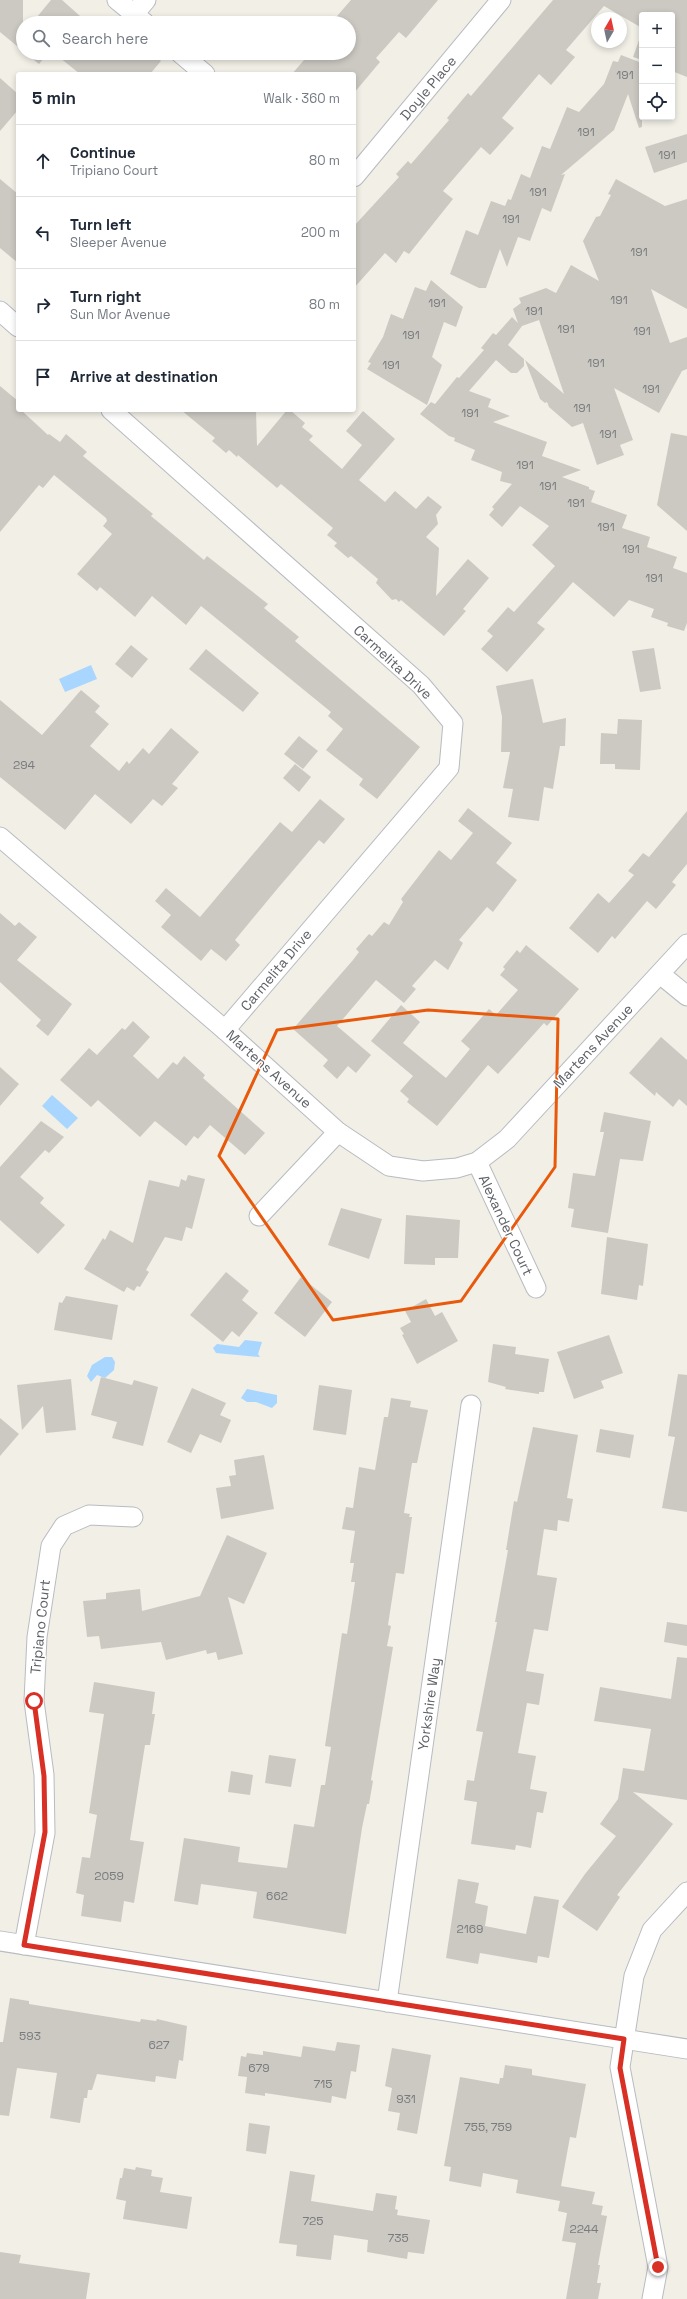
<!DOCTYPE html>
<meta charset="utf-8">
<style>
body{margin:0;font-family:"Space Grotesk",sans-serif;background:#f2f2f3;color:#1f2937}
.controls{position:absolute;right:12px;top:12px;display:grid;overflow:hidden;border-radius:4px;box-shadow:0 2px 6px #0003}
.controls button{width:36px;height:36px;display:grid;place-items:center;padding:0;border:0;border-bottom:1px solid #e0e1e3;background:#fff;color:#1f2937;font:20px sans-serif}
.compass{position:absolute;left:591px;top:12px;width:36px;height:36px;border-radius:50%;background:#fff;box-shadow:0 2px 6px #0003;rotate:9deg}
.stop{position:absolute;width:12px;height:12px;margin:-9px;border:3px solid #d93025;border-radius:50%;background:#fff}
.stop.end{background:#d93025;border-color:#fff;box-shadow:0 1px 4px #0008}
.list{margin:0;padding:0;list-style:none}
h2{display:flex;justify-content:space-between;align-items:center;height:52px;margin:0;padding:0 16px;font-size:17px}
h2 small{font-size:13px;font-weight:400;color:#747a83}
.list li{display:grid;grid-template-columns:26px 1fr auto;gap:12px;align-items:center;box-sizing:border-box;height:72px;padding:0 16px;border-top:1px solid #e0e1e3}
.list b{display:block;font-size:15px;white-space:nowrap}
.list p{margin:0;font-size:13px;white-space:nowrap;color:#747a83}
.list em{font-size:13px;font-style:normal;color:#747a83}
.icon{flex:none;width:22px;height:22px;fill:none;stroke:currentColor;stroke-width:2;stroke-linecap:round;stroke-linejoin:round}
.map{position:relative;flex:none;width:687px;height:2299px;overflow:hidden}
.search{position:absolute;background:#fff;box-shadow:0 2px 6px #0003;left:16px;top:16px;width:340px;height:44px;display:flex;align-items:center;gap:10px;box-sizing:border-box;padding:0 14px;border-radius:22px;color:#747a83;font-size:15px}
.panel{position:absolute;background:#fff;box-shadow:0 2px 6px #0003;left:16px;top:72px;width:340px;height:340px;border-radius:4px}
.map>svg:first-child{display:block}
.water{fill:#a8d6ff}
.building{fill:#ccc9c3}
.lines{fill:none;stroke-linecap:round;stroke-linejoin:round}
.street-casing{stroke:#b8bbc0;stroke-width:21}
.street{stroke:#fff;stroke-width:19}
.route{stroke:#d93025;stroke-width:5}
.marked{fill:none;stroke:#e8590c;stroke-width:3;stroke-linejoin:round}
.labels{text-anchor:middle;stroke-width:3;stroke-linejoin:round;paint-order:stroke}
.number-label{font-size:12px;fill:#797b7e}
.street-label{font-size:14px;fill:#5d6167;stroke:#fff}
</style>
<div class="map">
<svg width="687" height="2299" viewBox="0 0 687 2299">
<rect width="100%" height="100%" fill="#f1efe6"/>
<!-- water -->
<g class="water">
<path d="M91,665L97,679L65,692L59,679Z"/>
<path d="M52,1095L78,1118L67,1129L42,1106Z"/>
<path d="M245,1340L262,1342L258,1354L260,1357L216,1353L213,1348L217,1344L239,1347Z"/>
<path d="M105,1357H112L115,1362L114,1370L105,1378L97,1375L91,1382L87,1376L92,1365Z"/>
<path d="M247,1389L277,1395V1403L272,1408L256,1402H247L241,1398Z"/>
</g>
<!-- building -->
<g class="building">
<path d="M0,0H23V51L0,32Z"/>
<path d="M51,0H62L80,16L74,23H32Z"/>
<path d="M351,0H438L406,38L399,32L376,58L380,62L354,93V74H292L310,53H349V23H331Z"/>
<path d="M553,0H687V77L672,71V15H642V28L604,6L566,50L575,57L551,85L539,74L502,118L514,128L490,155L481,147L443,191L453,199L409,254L404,251L396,263L385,253L354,288V226L399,177L396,174L408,161L411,164L449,120L447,118L468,93L471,96Z"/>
<path d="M642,32V60L633,57Z"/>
<path d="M25,53H48L39,64Z"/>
<path d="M54,53H152L161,61L150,74H80Z"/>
<path d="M621,55L642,63V127L639,128L628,94L614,130L561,175L565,174L551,212L542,208L530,241L518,237L507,267L500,249L486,288H479L450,274L466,230L478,235L491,201L505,206L508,199L511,200L521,174L530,178L542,146L550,149L567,107L579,112L604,84L613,61L618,62Z"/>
<path d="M0,78L18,94V110L0,131Z"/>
<path d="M687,134V162L654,173L645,147Z"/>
<path d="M0,179L18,194V263L0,248Z"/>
<path d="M616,179L665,206L687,199V309L651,289L670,343L687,337V369L682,371L659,413L614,388L633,440L620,445L624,455L597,465L583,423L572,427L549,407L547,402L545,403L540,399L525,360L564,394L539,320L522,326L508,345L524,359V366L517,373H511L496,360L469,391L491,399L488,407L510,416L493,422L547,442L542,456L581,470L562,477L589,487V489L595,491L591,502L627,515L622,528L650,537L647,547L677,557L673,568L687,573V623L684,631L667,626L668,623L651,617L654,609L629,600L614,617L573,582L537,623L545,629L507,672L481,649L493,636L487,631L508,607L514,612L555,566L532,545L549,526L520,506L502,527L489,515L494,509L492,507L512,484L500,481L502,472L471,460L475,450L454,441L455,438L449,436L420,414L431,402L435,404L457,377L459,378L484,350L481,348L493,333L496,335L512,317L518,323L513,309L521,303L519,298L546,288L556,293L571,265L599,281L583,241L596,217L600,216L611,195L608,194Z"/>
<path d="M431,280L463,307L456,327L444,322L432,357L442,365L427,405L367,369L371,363L368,362L383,337L391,314L403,319L415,287L426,291Z"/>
<path d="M0,386L18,401V410H21L48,435L49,434L60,442L66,434L87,452L83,456L153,514L151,516L204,560L207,556L268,604L264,608L299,637L295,641L420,747L377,799L359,785L363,779L326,750L343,729L328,716L331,712L201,606L186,625L152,596L135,617L100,587L97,591L77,574L112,534L103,526L107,521L106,518L54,475L43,488L39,485L0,532Z"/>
<path d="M181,410H256L257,446L287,410H290L305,423L302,427L313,436L309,440L342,469L362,445L346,431L363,411L395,439L359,480L385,502L395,491L416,509L428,496L442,507L436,515L438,524L426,537L439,548L436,596L468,559L489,578L463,609L466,611L444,636L401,600L399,602L396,599L392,600L376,583L378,579L351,556L348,558L334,546L337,543L327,535L333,528L281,484L277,488L238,455L237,457L229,450L226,453L212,441L215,438Z"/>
<path d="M671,433L687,436V531L657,505Z"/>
<path d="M131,645L148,659L132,678L115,664Z"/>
<path d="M654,648L661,689L640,692L632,651Z"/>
<path d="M206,649L259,693L243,712L189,669Z"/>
<path d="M533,679L543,723L566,718L565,746H560L553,789L544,787L539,821L508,817L513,789L503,788L510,752H501L502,717L496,686Z"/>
<path d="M81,690L100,706L95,712L109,724L90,746L119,771L127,761L129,764L143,748L149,754L171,728L199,752L172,784L178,788L162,806L153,799L131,824L95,794L65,830L0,777V700L42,735Z"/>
<path d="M618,719L642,720L640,770L615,769V764H600L601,733L617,734Z"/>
<path d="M299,736L318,751L303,769L284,754Z"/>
<path d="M295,764L311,777L299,792L283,778Z"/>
<path d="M320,799L345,819L324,844L319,840L278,888L235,940L240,945L226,961L211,949L201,961L161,927L171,915L155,901L166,888L200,917L280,822L292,832Z"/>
<path d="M468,808L512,843L496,863L517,880L493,912L487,907L459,940L463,943L448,970L435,960L412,986L416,989L404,1003L376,980L337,1026L371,1055L356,1073L348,1066L337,1079L323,1066L328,1060L293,1029L353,960L359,952L356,949L369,934L372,936L384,922L389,925L403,902L401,899L439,850L451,860L473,833L458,821Z"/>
<path d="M687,811V864L672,882L676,885L656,909L647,901L615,939L612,936L598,953L569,928L598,893L609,903L634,875L628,871L643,853L649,857Z"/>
<path d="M0,913L15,926L19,922L37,937L17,960L72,1004L48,1036L36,1026L41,1020L0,982Z"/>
<path d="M526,945L579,989L547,1026L544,1023L498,1074L488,1065L437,1126L407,1102L409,1099L400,1091L413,1076L371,1041L401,1005L420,1022L403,1043L446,1078L470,1049L461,1041L489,1009L496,1015L518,990L500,975L505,969L503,967L517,950L520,953Z"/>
<path d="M133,1021L150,1037L133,1056L158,1079L173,1062L177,1065L184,1056L205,1075L203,1078L265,1133L245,1155L210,1125L198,1139L194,1136L186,1146L155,1121L140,1137L98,1100L91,1107L60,1080L89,1048L97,1055L122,1028L125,1030Z"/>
<path d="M661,1037L687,1060V1106L679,1099L673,1107L656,1092L655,1096L629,1073Z"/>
<path d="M0,1067L19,1084L0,1106Z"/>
<path d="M604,1112L651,1121L643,1161L620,1159L608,1233L571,1227L574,1209L568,1208L573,1173L595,1176L604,1132H600Z"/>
<path d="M41,1121L64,1137L49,1153L45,1150L20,1177L44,1198L40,1203L65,1225L38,1254L0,1220V1167Z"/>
<path d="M188,1175L205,1179L192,1229L186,1227L182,1241L165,1237L146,1270L149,1272L140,1287L137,1286L134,1291L127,1287L124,1292L84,1269L103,1238L105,1240L110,1230L133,1243L149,1180L179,1187L181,1179L186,1181Z"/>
<path d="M341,1208L382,1219L369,1259L328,1245Z"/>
<path d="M406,1215L460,1220L458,1258H435V1265L404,1264Z"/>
<path d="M607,1237L648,1244L643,1286L639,1285L637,1300L601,1294Z"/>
<path d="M226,1272L249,1291L242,1300L258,1313L239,1337L232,1331L223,1342L190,1315Z"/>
<path d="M301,1277L332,1302L305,1337L274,1313Z"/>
<path d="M66,1296L118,1305L112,1340L54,1330L59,1302L62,1303Z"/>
<path d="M426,1299L435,1316L442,1312L458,1341L417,1364L402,1335L404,1334L400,1328L411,1322L405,1311Z"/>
<path d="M609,1335L623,1373L601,1381L604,1388L574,1399L557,1352Z"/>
<path d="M493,1344L516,1347L515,1354L549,1359L544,1392H539V1394L505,1389L506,1387L488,1382Z"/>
<path d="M678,1374L687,1375V1512L662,1508L675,1437L668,1436Z"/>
<path d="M101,1377L132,1385L134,1380L158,1387L143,1446L112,1438L117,1422L91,1415Z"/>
<path d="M71,1379L76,1430L46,1433L43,1406L22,1430L17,1385Z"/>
<path d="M319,1385L352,1390L346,1435L313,1430Z"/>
<path d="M192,1388L226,1403L220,1415L231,1420L221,1443L200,1434L191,1453L167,1442Z"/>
<path d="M391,1398L411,1401L410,1407L428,1410L417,1463H412L404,1513L410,1514L409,1517H412L404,1574L396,1573L388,1625L391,1626L387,1646L393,1647L371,1780L373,1781L369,1804H367L362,1828L346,1934L253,1918L257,1892L201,1884L198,1905L174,1901L184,1838L240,1847L238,1862L287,1868L294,1824L314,1827L321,1785H325L331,1747L325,1746L342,1633L347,1634L355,1582H351L354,1563H350L355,1531L342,1529L346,1507L353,1508L359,1467L375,1470L384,1417H388Z"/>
<path d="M0,1418L19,1434L0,1456Z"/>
<path d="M533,1427L578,1435L567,1498L573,1499L569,1522L558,1520L557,1531L544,1529L537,1575L557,1578L548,1631L534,1629L526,1671L544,1674L539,1705L527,1703L518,1753L536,1756L530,1789L547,1792L543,1813L537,1812L531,1848L516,1845L515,1850L471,1844L477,1802L464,1800L467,1780L474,1781L483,1732L476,1731L497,1622H495L508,1550H506L514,1501L517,1502Z"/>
<path d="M600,1429L634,1435L630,1458L596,1452Z"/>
<path d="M264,1455L274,1509L221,1519L216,1488L231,1486L229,1476L236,1475L234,1460Z"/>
<path d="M227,1535L267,1553L244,1604L228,1597L243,1654L218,1660L216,1652L207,1654L206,1650L166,1660L161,1642L101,1649L99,1636L87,1637L83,1601L106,1599V1593L140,1589L142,1611L200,1596Z"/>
<path d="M667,1622L687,1625V1646L664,1642Z"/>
<path d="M677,1657L687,1658V1800L633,1792L673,1824L617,1895L620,1897L597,1931L562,1907L585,1874L616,1836L600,1824L618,1799L623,1768L644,1771L651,1729L594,1721L600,1687L671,1699Z"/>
<path d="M94,1682L155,1692L152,1714H155L150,1745H145L130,1840L144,1842L134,1903L124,1901L121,1922L81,1916L84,1895L76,1893L82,1857L90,1858L97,1815L89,1813L104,1714L89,1712Z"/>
<path d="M269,1755L296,1759L291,1787L265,1783Z"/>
<path d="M231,1771L253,1775L250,1795L228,1792Z"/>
<path d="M458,1879L479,1883L475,1903L488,1906L485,1926L526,1934L534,1896L559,1900L549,1958L538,1956L537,1963L480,1953L478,1964L446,1958Z"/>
<path d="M10,1998L29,2001V2004L140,2022L141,2019L156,2021L157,2019L187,2026L183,2061L179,2060L176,2079L156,2076L155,2082L97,2074L92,2090H88L87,2098H84L80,2123L50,2118L57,2073L17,2068L9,2116L0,2115V2042H3Z"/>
<path d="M337,2042L360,2045L356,2072L351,2071L346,2099L332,2096L331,2103L265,2093V2096L245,2093L247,2077L238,2076L241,2056L246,2057L247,2053L263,2055V2051L301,2057L303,2046L335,2051Z"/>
<path d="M392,2048L431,2055L417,2134L397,2130L400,2113L388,2111L392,2088L385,2086Z"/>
<path d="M505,2065L532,2069V2075L586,2084L576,2138L570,2137L561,2186L595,2192L592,2204L603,2206L601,2215L607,2216L598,2265H600L597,2283H601L598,2299H566L576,2243L562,2241L567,2213L558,2211L560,2201L516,2193L518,2180L483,2173L481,2187L449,2181L451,2167L444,2166L460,2077L499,2084L500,2078H503Z"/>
<path d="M249,2123L270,2126L266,2154L246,2151Z"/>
<path d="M136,2167L152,2170L151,2176L163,2178L160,2192L192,2197L187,2229L123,2219L126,2201L116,2199L120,2178H122L124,2168L135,2170Z"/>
<path d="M290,2171L315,2175L311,2201L373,2211L376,2193L397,2196L395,2209L398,2210L397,2215L430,2220L424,2254L408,2252L407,2259L367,2252L368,2240L334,2235L331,2260L296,2256L297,2245L279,2243Z"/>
<path d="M0,2252L21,2255L19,2263L90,2273L86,2299H0Z"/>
</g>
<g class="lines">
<!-- street casing -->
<g class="street-casing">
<g id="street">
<path d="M117,0L145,23"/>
<path d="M134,14L146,0"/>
<path d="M180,53L205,74"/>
<path d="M354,177L501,0"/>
<path d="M0,311L18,327"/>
<path d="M111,410L421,685L453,723L449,768L225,1030"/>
<path d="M0,837L225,1030L338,1132L389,1166L423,1171L457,1168L477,1162L507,1139L687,944"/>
<path d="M660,974L687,996"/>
<path d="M477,1162L536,1288"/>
<path d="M259,1216L338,1132"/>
<path d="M0,1941L687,2049"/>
<path d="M24,1945L45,1833L44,1775L34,1701L37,1637L51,1546L64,1526L89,1515L133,1517"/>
<path d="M387,2002L471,1405"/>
<path d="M652,2299L658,2267L620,2067L634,1976L652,1930L687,1892"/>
</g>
</g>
<!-- street -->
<use href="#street" class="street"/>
</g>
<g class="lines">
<!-- route -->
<path class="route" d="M34,1701L44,1776L45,1832L24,1945L624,2039L620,2068L658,2267"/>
</g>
<!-- marked area -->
<path class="marked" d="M428,1010L558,1019L555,1167L461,1301L333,1320L219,1156L277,1030Z"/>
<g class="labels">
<!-- number labels -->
<g class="number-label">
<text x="625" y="79">191</text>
<text x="586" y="136">191</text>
<text x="667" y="159">191</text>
<text x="538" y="196">191</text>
<text x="511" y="223">191</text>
<text x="639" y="256">191</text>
<text x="619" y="304">191</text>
<text x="437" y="307">191</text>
<text x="534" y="315">191</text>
<text x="566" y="333">191</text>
<text x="642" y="335">191</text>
<text x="411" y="339">191</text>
<text x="596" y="367">191</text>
<text x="391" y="369">191</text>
<text x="651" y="393">191</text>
<text x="582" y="412">191</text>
<text x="470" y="417">191</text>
<text x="608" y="438">191</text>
<text x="525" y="469">191</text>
<text x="548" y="490">191</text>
<text x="576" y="507">191</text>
<text x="606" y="531">191</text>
<text x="631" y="553">191</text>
<text x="654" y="582">191</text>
<text x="24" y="769">294</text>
<text x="109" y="1880">2059</text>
<text x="277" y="1900">662</text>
<text x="470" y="1933">2169</text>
<text x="30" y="2040">593</text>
<text x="159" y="2049">627</text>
<text x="259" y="2072">679</text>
<text x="323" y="2088">715</text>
<text x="406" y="2103">931</text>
<text x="488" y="2131">755, 759</text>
<text x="313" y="2225">725</text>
<text x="584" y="2233">2244</text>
<text x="398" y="2242">735</text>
</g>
<!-- street labels -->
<g class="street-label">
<text transform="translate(428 88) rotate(-50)" y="5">Doyle Place</text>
<text transform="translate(393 662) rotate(43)" y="5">Carmelita Drive</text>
<text transform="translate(276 970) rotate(-50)" y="5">Carmelita Drive</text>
<text transform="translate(593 1046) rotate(-47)" y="5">Martens Avenue</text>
<text transform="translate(269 1069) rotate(42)" y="5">Martens Avenue</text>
<text transform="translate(506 1225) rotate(65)" y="5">Alexander Court</text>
<text transform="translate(40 1627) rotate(-84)" y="5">Tripiano Court</text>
<text transform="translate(429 1704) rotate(-82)" y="5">Yorkshire Way</text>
</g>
</g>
</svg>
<div class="controls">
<button>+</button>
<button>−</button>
<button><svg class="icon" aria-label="locate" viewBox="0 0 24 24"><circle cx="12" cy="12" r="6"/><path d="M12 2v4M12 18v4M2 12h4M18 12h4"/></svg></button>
</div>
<svg class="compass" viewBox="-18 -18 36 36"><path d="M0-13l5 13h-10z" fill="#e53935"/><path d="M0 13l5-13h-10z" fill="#747a83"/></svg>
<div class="stop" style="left:34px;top:1701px"></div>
<div class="stop end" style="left:658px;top:2267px"></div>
<div class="search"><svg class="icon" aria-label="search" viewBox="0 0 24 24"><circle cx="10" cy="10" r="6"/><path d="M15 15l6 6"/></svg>Search here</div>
<section class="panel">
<h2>5 min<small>Walk · 360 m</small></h2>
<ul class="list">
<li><svg class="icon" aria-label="ahead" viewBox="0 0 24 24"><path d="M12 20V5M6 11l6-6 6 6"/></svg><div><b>Continue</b><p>Tripiano Court</p></div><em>80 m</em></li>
<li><svg class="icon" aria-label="left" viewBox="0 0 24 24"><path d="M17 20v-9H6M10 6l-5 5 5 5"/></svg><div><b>Turn left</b><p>Sleeper Avenue</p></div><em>200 m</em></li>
<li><svg class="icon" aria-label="right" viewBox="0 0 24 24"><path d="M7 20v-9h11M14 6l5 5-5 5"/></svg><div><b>Turn right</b><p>Sun Mor Avenue</p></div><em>80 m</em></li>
<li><svg class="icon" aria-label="arrive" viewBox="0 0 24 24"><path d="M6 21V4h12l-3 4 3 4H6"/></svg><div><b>Arrive at destination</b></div></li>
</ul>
</section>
</div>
